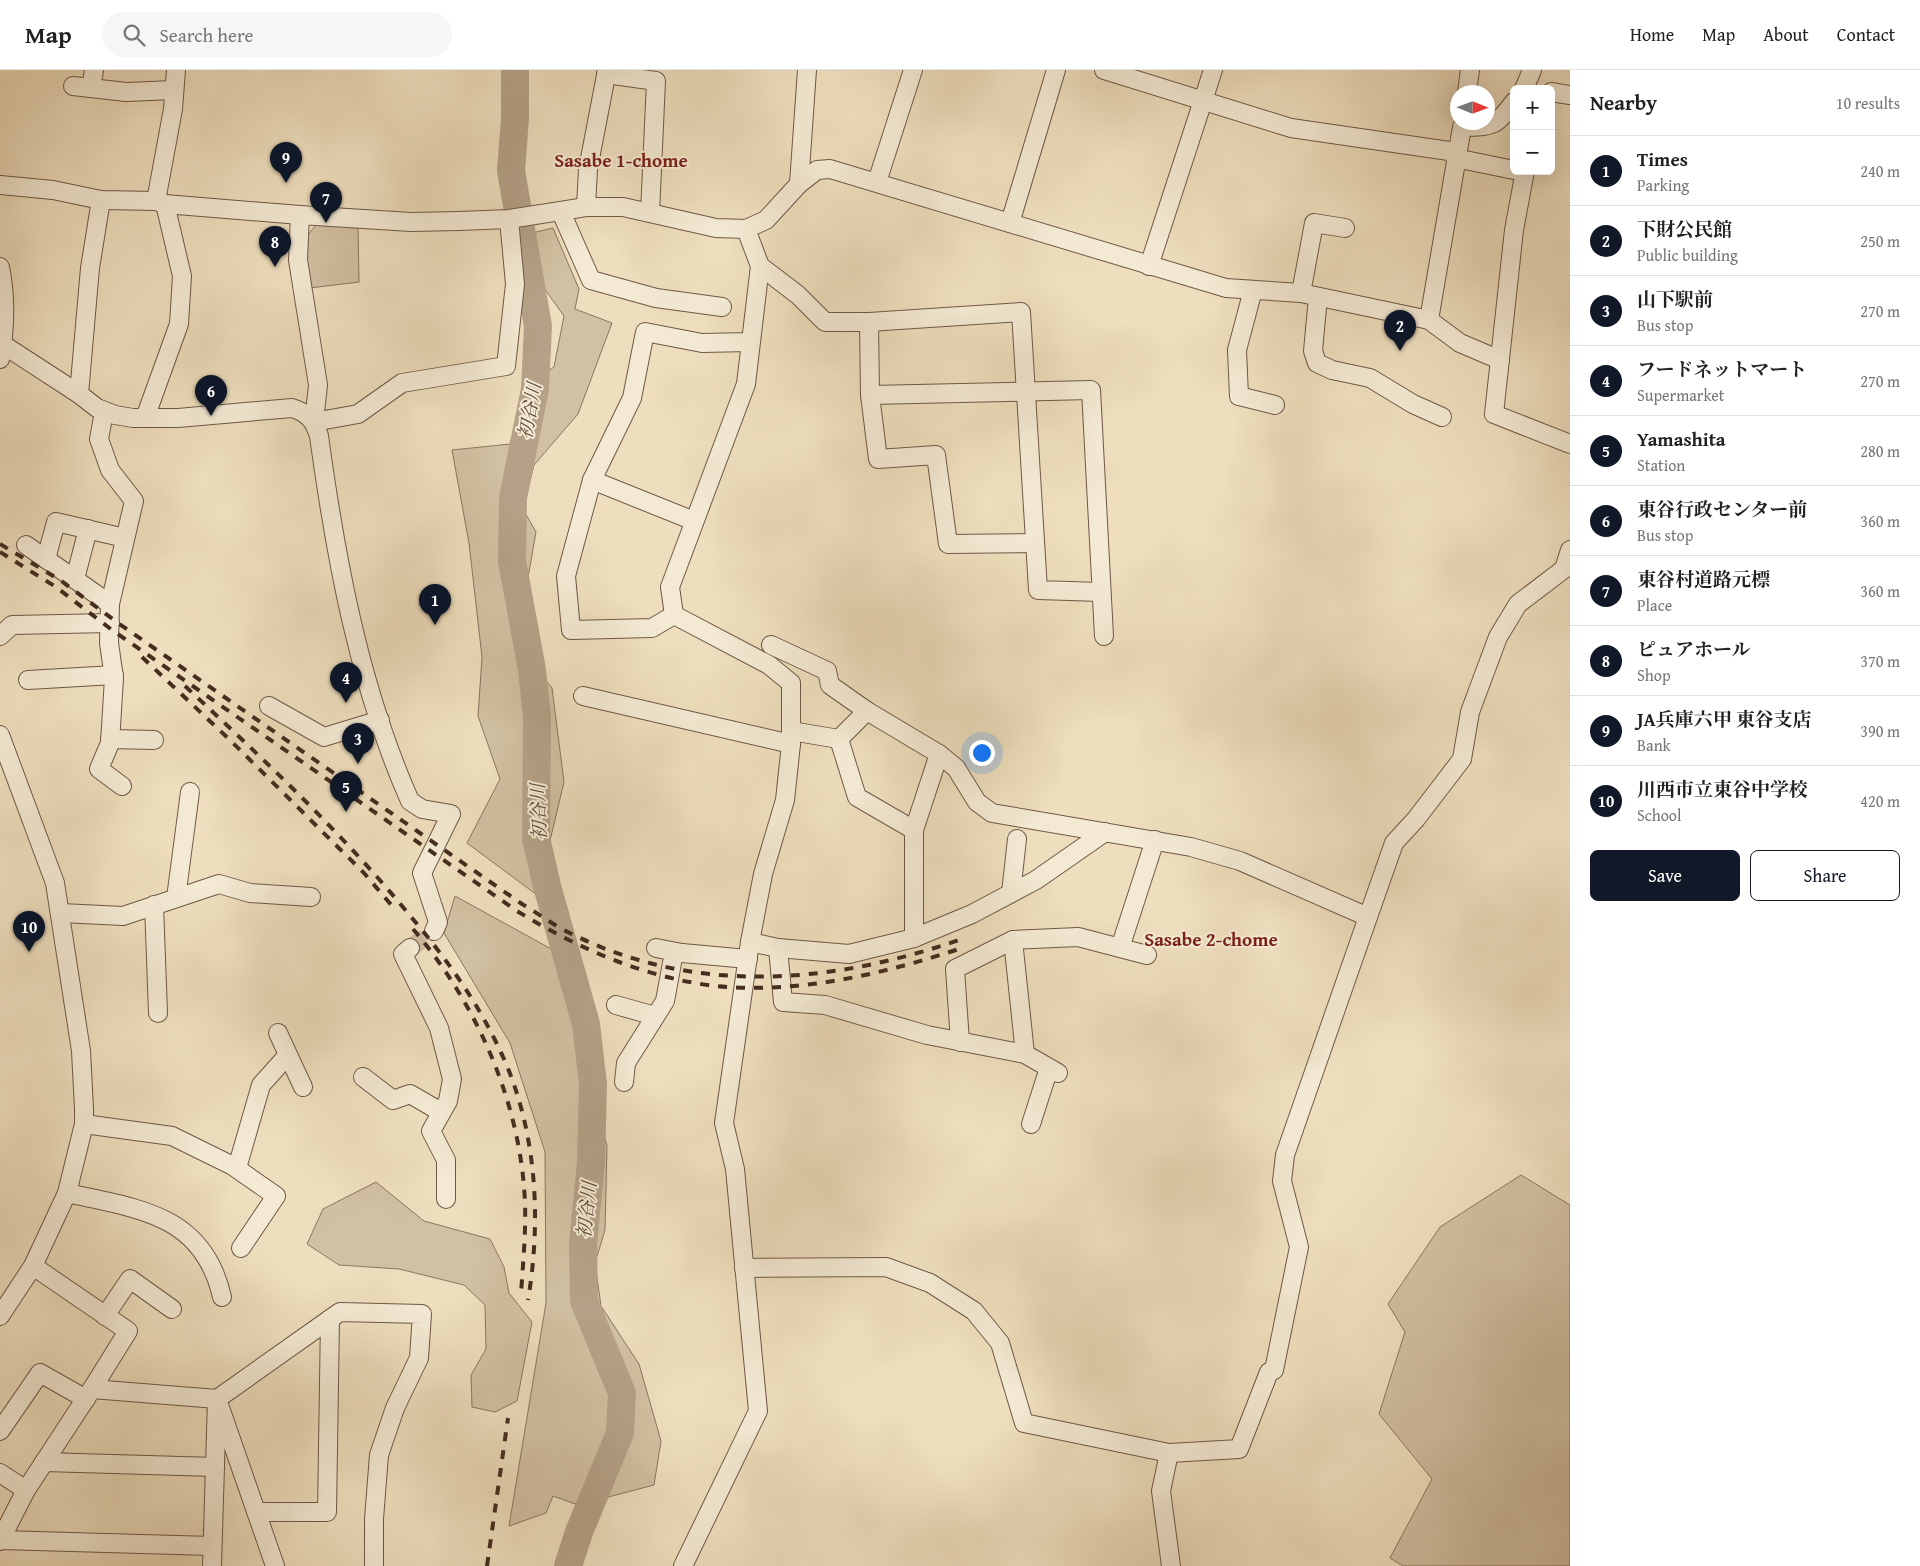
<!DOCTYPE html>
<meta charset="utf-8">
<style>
body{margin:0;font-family:"Gentium Book Plus","Noto Serif JP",serif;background:#f6f6f6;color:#222}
.controls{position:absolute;right:15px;top:15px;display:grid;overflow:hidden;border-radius:8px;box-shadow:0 5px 20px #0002}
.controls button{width:45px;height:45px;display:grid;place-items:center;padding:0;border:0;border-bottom:1px solid #e0e0e0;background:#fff;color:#222;font:25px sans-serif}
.compass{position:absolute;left:1450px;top:15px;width:45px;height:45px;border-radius:50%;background:#fff;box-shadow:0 5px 20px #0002;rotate:91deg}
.you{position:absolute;left:981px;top:682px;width:18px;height:18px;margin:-12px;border:4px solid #fff;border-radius:50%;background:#1a73e8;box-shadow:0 0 0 8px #1a73e833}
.badge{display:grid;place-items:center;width:32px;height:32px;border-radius:50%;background:#111827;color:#fff;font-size:16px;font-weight:700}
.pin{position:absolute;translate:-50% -41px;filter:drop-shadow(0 1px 2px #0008)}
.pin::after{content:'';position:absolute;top:26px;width:18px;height:15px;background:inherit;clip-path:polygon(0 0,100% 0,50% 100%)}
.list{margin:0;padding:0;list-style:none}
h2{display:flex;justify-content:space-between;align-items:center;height:65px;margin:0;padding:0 20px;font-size:21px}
h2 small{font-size:16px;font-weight:400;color:#767676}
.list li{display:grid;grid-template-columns:32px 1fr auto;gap:15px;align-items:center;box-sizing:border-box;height:70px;padding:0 20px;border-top:1px solid #e0e0e0}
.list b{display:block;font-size:19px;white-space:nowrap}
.list p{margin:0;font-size:16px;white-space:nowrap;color:#767676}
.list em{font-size:16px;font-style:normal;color:#767676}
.actions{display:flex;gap:10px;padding:15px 20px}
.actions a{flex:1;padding:11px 0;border:1px solid #111827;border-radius:8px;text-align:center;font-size:18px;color:#111827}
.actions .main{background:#111827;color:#fff}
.icon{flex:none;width:28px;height:28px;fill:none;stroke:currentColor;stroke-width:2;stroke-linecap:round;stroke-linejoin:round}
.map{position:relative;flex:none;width:1570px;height:1496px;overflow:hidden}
header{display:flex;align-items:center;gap:30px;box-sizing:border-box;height:70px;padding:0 25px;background:#fff;border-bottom:1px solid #e0e0e0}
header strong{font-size:24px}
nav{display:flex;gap:28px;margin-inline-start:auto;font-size:18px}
.search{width:350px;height:45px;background:#f6f6f6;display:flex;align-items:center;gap:12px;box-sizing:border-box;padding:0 18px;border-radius:28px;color:#767676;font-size:19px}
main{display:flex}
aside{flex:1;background:#fff}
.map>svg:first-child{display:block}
.green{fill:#d1c0a2;stroke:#8a7660}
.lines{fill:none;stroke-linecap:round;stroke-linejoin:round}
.river{stroke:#b4a187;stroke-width:28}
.minor-tunnel{stroke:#ccba9d;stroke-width:18;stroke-dasharray:18 9;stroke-linecap:butt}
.minor-casing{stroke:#6e5846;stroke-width:20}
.minor{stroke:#f4ead4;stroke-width:18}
.rail{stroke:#442c1f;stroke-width:4;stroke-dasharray:9 9;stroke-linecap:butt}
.labels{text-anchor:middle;stroke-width:4;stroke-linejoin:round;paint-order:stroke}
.neighbourhood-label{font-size:19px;font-weight:bold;fill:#7a1f14;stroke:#f4ead4}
.water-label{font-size:19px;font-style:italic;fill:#604939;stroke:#f4ead4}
</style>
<header>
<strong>Map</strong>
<div class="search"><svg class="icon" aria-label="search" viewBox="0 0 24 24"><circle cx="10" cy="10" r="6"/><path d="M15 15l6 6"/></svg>Search here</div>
<nav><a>Home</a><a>Map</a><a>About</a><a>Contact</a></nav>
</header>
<main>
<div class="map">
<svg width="1570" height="1496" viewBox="0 0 1570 1496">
<rect width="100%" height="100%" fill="#eedebd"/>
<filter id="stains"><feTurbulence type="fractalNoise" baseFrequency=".004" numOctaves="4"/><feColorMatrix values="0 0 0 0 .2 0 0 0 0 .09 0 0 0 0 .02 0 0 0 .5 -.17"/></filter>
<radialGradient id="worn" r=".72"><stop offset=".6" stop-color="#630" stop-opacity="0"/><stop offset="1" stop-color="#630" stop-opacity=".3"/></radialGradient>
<!-- green -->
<g class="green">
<path d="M319,151L358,154L359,212L310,218L303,171Z"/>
<path d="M553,158L579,219L575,239L612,253L578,344L534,395L523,439L536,462L516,576L552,618L564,712L537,825L467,773L500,709L478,646L482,587L469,473L452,380L510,374L527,315L554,297L564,246L544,218L532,163Z"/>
<path d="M455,826L555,881L607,1076L605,1160L595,1193L601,1236L639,1294L661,1371L654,1415L578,1435L553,1426L546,1443L509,1456L546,1233L545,1082L510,973L444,863Z"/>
<path d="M1521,1105L1570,1135V1496H1403L1390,1488L1432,1409L1379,1344L1405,1262L1388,1234L1440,1157Z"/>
<path d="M376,1112L424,1151L490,1169L504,1197L509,1223L532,1252L517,1331L495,1342L472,1337L471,1305L486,1279L485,1235L464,1215L399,1199L339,1195L307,1174L323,1139Z"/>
</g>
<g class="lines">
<!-- river -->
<path class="river" d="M515,0V48L511,101L538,256L535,319L513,428L512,491L532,600L537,646L536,768L547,816L586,954L593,1014L591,1093L583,1173L584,1231L622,1323L620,1363L579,1462L568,1496"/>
<!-- minor-tunnel -->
<path class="minor-tunnel" d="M410,878L434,861"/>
<!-- minor casing -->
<g class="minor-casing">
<g id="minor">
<path d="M1104,0L1291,58L1456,82"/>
<path d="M606,4L656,11L650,143"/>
<path d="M73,16L126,22L174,20"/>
<path d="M91,18L94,0"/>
<path d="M1524,19L1532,0"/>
<path d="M1467,22L1470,0"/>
<path d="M1551,22L1570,25"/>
<path d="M1455,88L1514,100"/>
<path d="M1525,101L1514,160L1494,344L1570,374"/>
<path d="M877,112L913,0"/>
<path d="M799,114L817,100L830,99L1226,218L1301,223L1429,250L1460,273L1500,290"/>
<path d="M0,115L53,120L101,130L156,131L165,134L300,145"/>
<path d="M156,131L173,39L176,0"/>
<path d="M586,137L588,99L607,0"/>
<path d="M561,142L591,210L656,228L722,237"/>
<path d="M509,149L515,214L506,296L402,313L358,344L314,352L318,315L298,190L300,145L411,152L459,151L509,149L586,137H623L716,158L746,159L766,150L799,114L807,0"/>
<path d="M1010,153L1056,0"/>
<path d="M746,159L760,196L798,225L825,252H869L870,325L1091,320L1104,566"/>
<path d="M1149,196L1213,0"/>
<path d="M0,197C6,226 5,259 0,289"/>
<path d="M1253,220L1237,280L1239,326L1275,335"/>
<path d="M1301,223L1314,153L1345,158"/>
<path d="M1318,227L1313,281L1317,293L1332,300L1370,308L1413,334L1442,347"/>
<path d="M1429,250L1462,57C1492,56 1495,58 1514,32"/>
<path d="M869,252L1021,242L1038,520L1101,522"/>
<path d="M751,272L702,273L645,262L632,328L592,410L566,506L571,560L652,558L674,545L670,517L746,314L760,196"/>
<path d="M2,274L79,324L97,338L115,345L133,348H178L292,338C308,343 314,350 319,366C336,490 359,616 410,731L422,739L451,744L422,803L438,852L434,861"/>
<path d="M79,324L90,198L101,130"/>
<path d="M870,325L878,389L936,385L948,474L1035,473"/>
<path d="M104,342L99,369L110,400L134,431L110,534L109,573L114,608L110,673L99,699L122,716"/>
<path d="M145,348L179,254L182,206L165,134"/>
<path d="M592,410L694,451"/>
<path d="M26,475L110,534"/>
<path d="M46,489L56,452L125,468"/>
<path d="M75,509L88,459"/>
<path d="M674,545L769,595L791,613V674L785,730L763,804L750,872L724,1053L735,1099L758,1341L683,1496"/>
<path d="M0,566L12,555L110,553"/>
<path d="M771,575L827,601L830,615L867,641"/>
<path d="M28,610L114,605"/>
<path d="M583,626L791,674"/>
<path d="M269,636L324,667L380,650"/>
<path d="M0,665L55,813L81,981L84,1039V1054L67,1123L33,1196L0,1246"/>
<path d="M110,669L154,670"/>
<path d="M839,669L857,727L914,760"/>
<path d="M1011,823L1017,769"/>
<path d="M176,828L190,722"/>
<path d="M154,835L158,943"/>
<path d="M61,843L123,846L219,814L250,823L311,827"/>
<path d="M1368,847L1394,773L1416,749L1462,689L1470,642L1498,567L1518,534L1564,499L1570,480"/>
<path d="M914,868L972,844L1036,810L1105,762"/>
<path d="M1013,870L1025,984L1058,1003"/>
<path d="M750,872L778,878L783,932L825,935L927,965L1025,984"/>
<path d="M410,878L403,884L439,958L452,1009L448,1031L431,1061L446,1090V1129"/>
<path d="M656,878L682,883L748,889"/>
<path d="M778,878L849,884L914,868V760L939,684L867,641L839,669L791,661"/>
<path d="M1120,878L1155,770"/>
<path d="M616,935L655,946"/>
<path d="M278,963L303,1017"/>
<path d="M960,972L955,899L1013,870L1078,867L1147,885"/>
<path d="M363,1007L393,1030L410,1024L441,1042"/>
<path d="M624,1012L626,993L665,931L674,882"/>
<path d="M84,1054L172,1066L233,1096L276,1126L241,1178"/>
<path d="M1031,1054L1049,998"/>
<path d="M237,1098L261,1015L287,986"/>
<path d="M67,1123C139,1139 203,1144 222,1227"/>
<path d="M33,1196L128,1261L92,1319"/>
<path d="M744,1198L886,1197L930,1213L974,1241L1000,1273L1024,1353L1169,1383L1239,1379L1269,1302L1274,1300L1299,1177L1282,1111L1285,1085L1368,847L1240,791L1191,777L992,743L977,732L956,698L939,684"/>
<path d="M105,1246L130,1209L172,1239"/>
<path d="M0,1361L40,1303L86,1329"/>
<path d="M1169,1383L1161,1421L1171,1496"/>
<path d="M44,1392L215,1397"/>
<path d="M0,1403L26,1420"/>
<path d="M256,1442H327L330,1249"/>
<path d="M0,1470L212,1476"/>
<path d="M0,1471L26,1420L92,1319L217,1329L212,1496"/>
<path d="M275,1496L217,1329L340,1242L422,1244L419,1288L395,1338L379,1385L374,1449V1496"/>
</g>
</g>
<!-- minor -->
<use href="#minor" class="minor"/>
<!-- rail -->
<g class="rail">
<path d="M0,474L60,510L118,553L522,834C536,842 549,852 564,860C690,926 828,915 959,870"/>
<path d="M0,482L56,517L112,560L517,841C577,878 645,908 716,916C800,924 883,904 962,878"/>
<path d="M142,587L231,671L364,803L393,837"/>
<path d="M185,616C260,686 336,757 402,836C446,888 480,933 507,996C537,1069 541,1153 528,1230"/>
<path d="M413,859C477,934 521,1033 525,1133C526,1163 523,1193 521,1224"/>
<path d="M487,1496L508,1348"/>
</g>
</g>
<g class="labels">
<!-- neighbourhood labels -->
<g class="neighbourhood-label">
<text x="621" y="97">Sasabe 1-chome</text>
<text x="1211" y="876">Sasabe 2-chome</text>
</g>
<!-- water labels -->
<g class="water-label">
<text transform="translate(529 341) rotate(-80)" y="7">初谷川</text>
<text transform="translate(538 742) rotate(-92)" y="7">初谷川</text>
<text transform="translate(586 1140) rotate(-84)" y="7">初谷川</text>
</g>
</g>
<rect width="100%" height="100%" filter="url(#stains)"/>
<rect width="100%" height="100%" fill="url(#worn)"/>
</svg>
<div class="controls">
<button>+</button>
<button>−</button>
</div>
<svg class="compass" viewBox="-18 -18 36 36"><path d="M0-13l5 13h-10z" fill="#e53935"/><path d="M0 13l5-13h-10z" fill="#767676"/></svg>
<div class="you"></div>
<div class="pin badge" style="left:435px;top:555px">1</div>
<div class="pin badge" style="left:1400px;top:281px">2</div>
<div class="pin badge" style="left:358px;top:694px">3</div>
<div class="pin badge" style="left:346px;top:633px">4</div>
<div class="pin badge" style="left:346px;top:742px">5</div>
<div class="pin badge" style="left:211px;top:346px">6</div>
<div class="pin badge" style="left:326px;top:153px">7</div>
<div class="pin badge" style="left:275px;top:197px">8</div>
<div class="pin badge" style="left:286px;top:113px">9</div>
<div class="pin badge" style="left:29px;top:882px">10</div>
</div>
<aside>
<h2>Nearby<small>10 results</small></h2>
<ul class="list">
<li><span class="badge">1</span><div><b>Times</b><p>Parking</p></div><em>240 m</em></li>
<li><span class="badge">2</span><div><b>下財公民館</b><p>Public building</p></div><em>250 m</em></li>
<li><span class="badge">3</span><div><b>山下駅前</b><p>Bus stop</p></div><em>270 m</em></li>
<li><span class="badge">4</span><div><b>フードネットマート</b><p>Supermarket</p></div><em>270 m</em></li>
<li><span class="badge">5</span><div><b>Yamashita</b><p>Station</p></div><em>280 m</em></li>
<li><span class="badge">6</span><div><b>東谷行政センター前</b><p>Bus stop</p></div><em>360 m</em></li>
<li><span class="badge">7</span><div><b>東谷村道路元標</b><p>Place</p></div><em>360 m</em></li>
<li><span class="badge">8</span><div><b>ピュアホール</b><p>Shop</p></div><em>370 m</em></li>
<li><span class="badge">9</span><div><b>JA兵庫六甲 東谷支店</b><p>Bank</p></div><em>390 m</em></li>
<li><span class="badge">10</span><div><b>川西市立東谷中学校</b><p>School</p></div><em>420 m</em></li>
</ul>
<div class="actions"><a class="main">Save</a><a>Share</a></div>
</aside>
</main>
